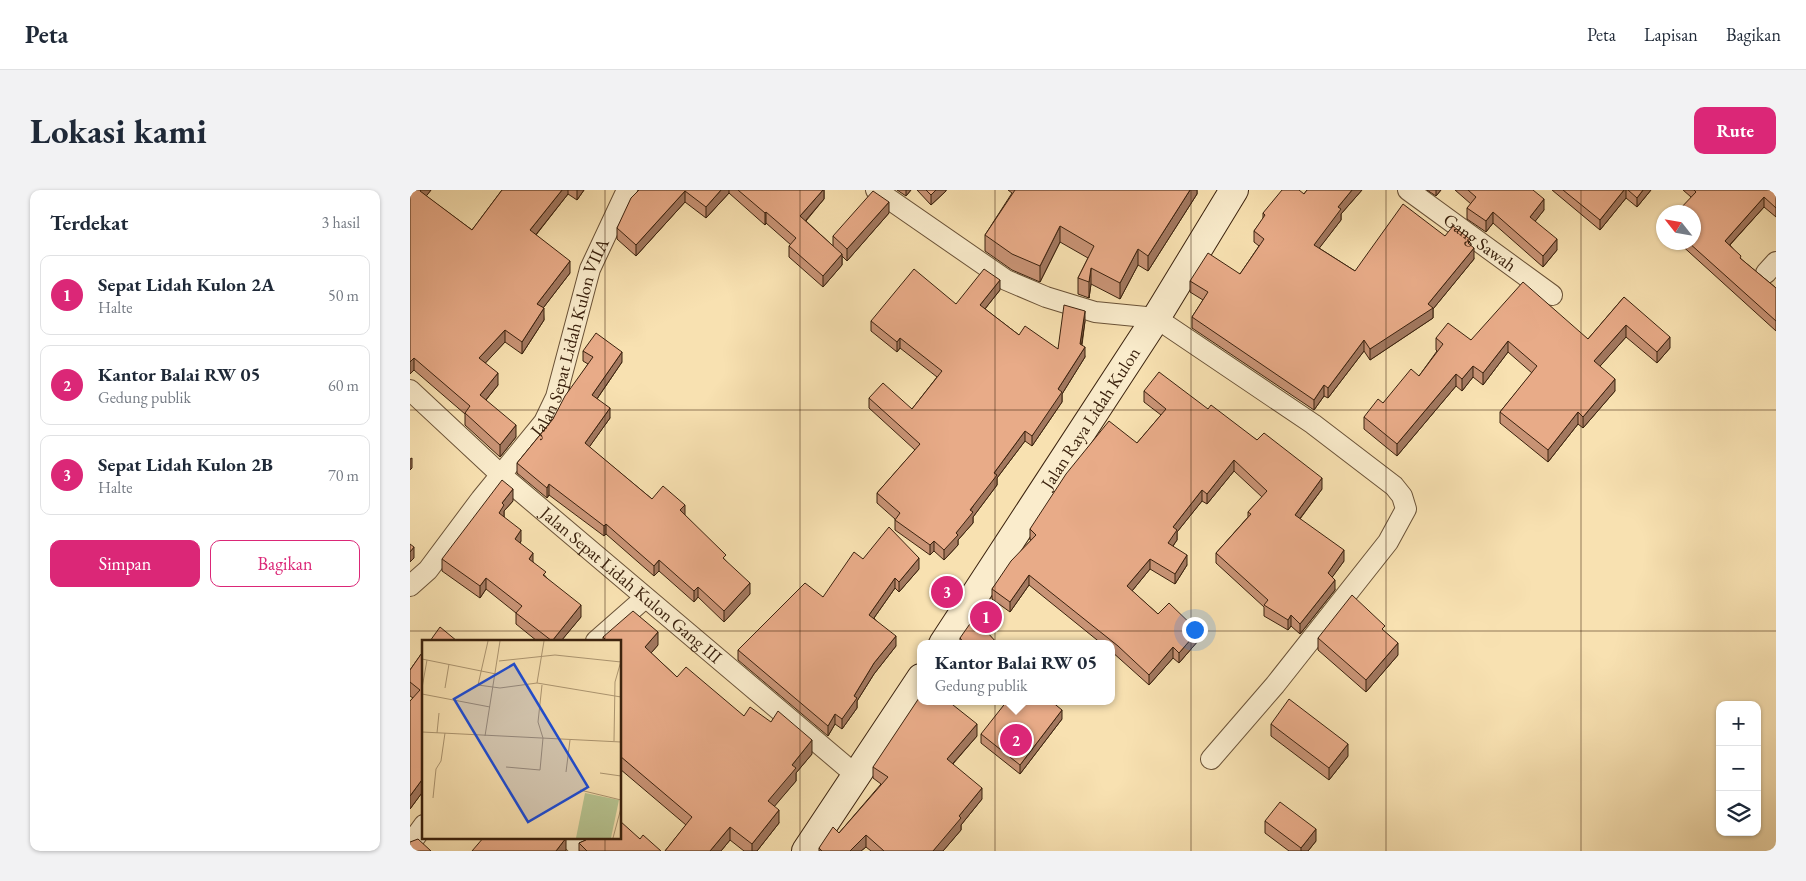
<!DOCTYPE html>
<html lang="id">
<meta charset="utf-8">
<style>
body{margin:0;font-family:"EB Garamond",serif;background:#f2f2f3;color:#1f2937}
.controls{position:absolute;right:15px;bottom:15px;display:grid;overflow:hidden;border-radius:10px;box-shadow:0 1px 4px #0004}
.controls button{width:45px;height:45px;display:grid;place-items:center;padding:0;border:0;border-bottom:1px solid #e0e1e3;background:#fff;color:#1f2937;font:25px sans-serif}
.compass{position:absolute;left:1246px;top:15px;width:45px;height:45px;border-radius:50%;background:#fff;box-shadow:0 1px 4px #0004;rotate:301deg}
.you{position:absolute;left:784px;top:439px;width:18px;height:18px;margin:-12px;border:4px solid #fff;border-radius:50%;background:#1a73e8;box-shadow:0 0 0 8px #1a73e833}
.badge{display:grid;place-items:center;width:32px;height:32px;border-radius:50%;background:#db2777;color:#fff;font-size:16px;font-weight:700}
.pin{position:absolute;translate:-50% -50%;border:2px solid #fff;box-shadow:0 1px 5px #0006}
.popup{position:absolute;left:507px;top:450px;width:198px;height:65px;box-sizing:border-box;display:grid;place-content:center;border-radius:10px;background:#fff;filter:drop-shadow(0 1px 4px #0005);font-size:16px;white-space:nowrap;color:#747a83}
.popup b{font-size:19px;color:#1f2937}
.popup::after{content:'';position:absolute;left:50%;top:100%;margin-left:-10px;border:10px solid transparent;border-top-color:#fff}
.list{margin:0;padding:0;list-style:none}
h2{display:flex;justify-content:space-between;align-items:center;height:65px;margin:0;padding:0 20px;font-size:21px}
h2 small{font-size:16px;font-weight:400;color:#747a83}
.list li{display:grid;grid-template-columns:32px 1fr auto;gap:15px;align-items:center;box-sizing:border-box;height:80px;margin:0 10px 10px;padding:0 10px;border:1px solid #e0e1e3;border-radius:10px}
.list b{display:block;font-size:19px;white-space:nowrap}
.list p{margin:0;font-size:16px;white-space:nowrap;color:#747a83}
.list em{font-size:16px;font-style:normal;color:#747a83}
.actions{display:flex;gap:10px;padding:15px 20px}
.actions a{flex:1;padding:11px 0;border:1px solid #db2777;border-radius:10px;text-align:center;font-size:18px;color:#db2777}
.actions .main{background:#db2777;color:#fff}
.icon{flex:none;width:28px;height:28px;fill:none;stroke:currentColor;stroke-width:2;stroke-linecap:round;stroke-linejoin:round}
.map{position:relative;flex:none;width:1366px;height:661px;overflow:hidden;border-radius:10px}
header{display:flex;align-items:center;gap:30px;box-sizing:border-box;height:70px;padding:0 25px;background:#fff;border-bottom:1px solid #e0e1e3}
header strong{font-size:24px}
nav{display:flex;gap:28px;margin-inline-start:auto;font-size:18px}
.intro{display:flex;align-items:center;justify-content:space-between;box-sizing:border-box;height:120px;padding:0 30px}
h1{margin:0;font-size:35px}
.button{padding:12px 22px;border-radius:10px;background:#db2777;color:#fff;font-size:18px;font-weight:700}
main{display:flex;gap:30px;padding:0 30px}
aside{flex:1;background:#fff;border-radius:10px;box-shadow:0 1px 4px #0004}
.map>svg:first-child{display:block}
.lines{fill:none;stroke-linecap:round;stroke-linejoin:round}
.street-casing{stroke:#6a5237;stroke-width:22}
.secondary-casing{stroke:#3b220e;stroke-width:30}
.street{stroke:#faeccc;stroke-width:20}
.secondary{stroke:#faeccc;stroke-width:28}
.wall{fill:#c89375;stroke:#3b220e}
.shaded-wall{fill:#a2785f;stroke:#3b220e}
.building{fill:#e8ab88;stroke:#3b220e}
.grid{fill:none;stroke:#3b220e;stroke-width:1;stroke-opacity:0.55}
.labels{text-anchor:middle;stroke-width:4.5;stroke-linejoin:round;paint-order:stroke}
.street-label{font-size:18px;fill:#3b220e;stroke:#faeccc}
.inset-road{fill:none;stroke:#ac9570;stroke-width:1}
.view{fill:#1d4ed8;fill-opacity:0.15;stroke:#1d4ed8;stroke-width:2.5}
.inset-edge{fill:none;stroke:#3b220e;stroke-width:2.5}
</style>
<header>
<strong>Peta</strong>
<nav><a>Peta</a><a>Lapisan</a><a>Bagikan</a></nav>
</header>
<div class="intro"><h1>Lokasi kami</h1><a class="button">Rute</a></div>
<main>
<aside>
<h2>Terdekat<small>3 hasil</small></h2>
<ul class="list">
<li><span class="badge">1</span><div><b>Sepat Lidah Kulon 2A</b><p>Halte</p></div><em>50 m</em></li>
<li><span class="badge">2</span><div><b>Kantor Balai RW 05</b><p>Gedung publik</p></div><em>60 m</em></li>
<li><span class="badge">3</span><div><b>Sepat Lidah Kulon 2B</b><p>Halte</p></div><em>70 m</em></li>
</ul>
<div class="actions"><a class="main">Simpan</a><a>Bagikan</a></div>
</aside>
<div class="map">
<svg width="1366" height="661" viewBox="0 0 1366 661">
<rect width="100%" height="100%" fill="#f8e1b1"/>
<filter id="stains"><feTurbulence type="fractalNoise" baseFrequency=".004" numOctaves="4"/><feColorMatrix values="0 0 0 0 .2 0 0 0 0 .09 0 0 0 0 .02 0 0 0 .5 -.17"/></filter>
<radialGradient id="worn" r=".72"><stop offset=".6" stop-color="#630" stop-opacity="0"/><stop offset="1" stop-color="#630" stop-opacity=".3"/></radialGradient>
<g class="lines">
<!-- street casing -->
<g class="street-casing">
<g id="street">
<path d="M466,0L596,90L636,107L685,122L746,128L903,234L984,296L992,306L996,319L978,352L865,495L801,569"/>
<path id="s1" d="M998,0L1142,105"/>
<path d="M1356,83L1366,72"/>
<path id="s2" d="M0,200L90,284L447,586"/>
<path id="s3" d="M0,396L18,380L71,309L134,232L146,207L180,79L217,0"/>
<path d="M186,451L235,408"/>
<path d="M158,647L167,655"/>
<path d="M0,654L14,635"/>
</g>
</g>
<!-- secondary casing -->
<g class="secondary-casing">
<g id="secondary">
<path id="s4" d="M533,454L746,128L824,0"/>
<path d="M396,661L511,488"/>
</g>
</g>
<!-- street -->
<use href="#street" class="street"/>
<!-- secondary -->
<use href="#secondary" class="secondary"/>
</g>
<!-- wall -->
<g class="wall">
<path d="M0,0H21L16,6L62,40L92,0H174L167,10L158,4L126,45L160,83L133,118L134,130L112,164L95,152L75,173L88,195L76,210L106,247L90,267L55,235V224L4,180L0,184Z"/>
<path d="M229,0H414V9L396,31L423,56V46L479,23L437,71L432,66V75L413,97L379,67V56L381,55L356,33L355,35L319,3L296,28L275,12L226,66L207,49V38Z"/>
<path d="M487,0H501L496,6Z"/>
<path d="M507,0H536V1L521,15Z"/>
<path d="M598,0H787V4L738,81L728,75L710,109L681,94L679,108L668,104V88L678,68L650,52L630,92L602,80L575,61V45L602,3Z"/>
<path d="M897,0H952L931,24V30L909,58L945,81L1035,46L1061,56L1064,69L1023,119V128L960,170L954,161L918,208L914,206L904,220L782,138V127L793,110L780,102V91L830,84L849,56L844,52V41L853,29V23L894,4Z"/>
<path d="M1017,0H1031L1026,6Z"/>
<path d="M1045,0H1123L1134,20L1125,31L1147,60L1133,77L1083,33L1076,42L1057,29V18L1061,14Z"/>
<path d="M1142,0H1241L1227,17L1216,8L1190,40Z"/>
<path d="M1273,0H1366V27L1354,17L1320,55L1331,69L1366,98V141L1268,52H1284L1281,7Z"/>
<path d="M590,100L575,119L609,145L648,159L675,131L672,155L675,167L652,204V212L622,256L615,251L587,288V295L563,327V333L548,350V355L534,370L524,361L520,365L485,340V329L467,313V303L505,260L459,218V208L502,219L527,187L490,158L487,162L461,141V131L546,114Z"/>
<path d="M1214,107L1260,158L1247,173L1216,147L1190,176L1205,201L1173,238L1168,234L1138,272L1090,233V222L1122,183L1098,162L1073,195L1063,187L1052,201L1046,196L987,266L954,239V227L1009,186L1027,161L1026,160V148L1061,150L1178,149Z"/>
<path d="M173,161L212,172L187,209L200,228L179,257L242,309L275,325L316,371L340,404L314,432L288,407L284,412L249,381L244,386L196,344L194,346L139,305L137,308L107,283V273L143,229L178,174L173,171Z"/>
<path d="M734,201L798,219L847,250L912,299L890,329L934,371L922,387L925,400L890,444L881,436L878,440L854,426V417L806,373V363L838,327V322L852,307L824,281L797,314L792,311L767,342V350L763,356L777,375L765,394L740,379L722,401L748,424L788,451L769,473L763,468L739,495L701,461V454H692L619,395L600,422L582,409V399L621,350H620V339L727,253L751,225L734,212Z"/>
<path d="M103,311L94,321V327L111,351L110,353L123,372L171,427L151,451H127L106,434V423L76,399L70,408L32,381V369Z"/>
<path d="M509,379L489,402L485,398L464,428L486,456L464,484L447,511V518L432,539L425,534L418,546L328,470V460L413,407Z"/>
<path d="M193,447L248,455L241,463L267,487L334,526L402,564L386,583V591L364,616L369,633L347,661H334L320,650L311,661H255L276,635L210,579V451H193Z"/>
<path d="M550,448L588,454H550Z"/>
<path d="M908,448L988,465L956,502L908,460Z"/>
<path d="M14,460V600L0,619V511L3,508L0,506V480Z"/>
<path d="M652,529L610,584L571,553V544Z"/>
<path d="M861,534L938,566L919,590L861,546Z"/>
<path d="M567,546L543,574L572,609L551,635V640L533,661H461L456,657L451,661H409V658L429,643L471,594L463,588V577Z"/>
<path d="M855,631L906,651L898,661H879L855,643Z"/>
<path d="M175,647H210L230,649L251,661H169V653L176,650Z"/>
</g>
<!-- shaded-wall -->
<g class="shaded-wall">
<path d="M11,0H21L10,14V1Z"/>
<path d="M152,0H158V4L120,52V40Z"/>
<path d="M167,0H174L167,10Z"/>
<path d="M311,0H319V3L296,28V17Z"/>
<path d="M413,0H414V9L390,37V26Z"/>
<path d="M496,0H501L496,6Z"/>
<path d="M526,0H536V1L521,15V5Z"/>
<path d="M780,0H787V4L738,81V66Z"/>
<path d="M942,0H952L931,24V30L904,65V55L928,17Z"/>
<path d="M1026,0H1031L1026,6Z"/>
<path d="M1214,0H1216V8L1190,40V30Z"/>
<path d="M1233,0H1241L1227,17V8Z"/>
<path d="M275,1V12L226,66V55Z"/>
<path d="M1354,7V17L1315,60V51Z"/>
<path d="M1134,9V20L1120,38V27Z"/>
<path d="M479,12V23L437,71V59Z"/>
<path d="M356,22V33L355,35V23Z"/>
<path d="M1083,22V33L1076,42V31Z"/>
<path d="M650,36V52L630,92V76Z"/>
<path d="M1147,49V60L1133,77V66Z"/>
<path d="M1064,58V69L1023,119V128L960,170V159L1018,114Z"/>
<path d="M728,59V75L710,109V93Z"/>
<path d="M432,64V75L413,97V86Z"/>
<path d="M160,71V83L127,126V114Z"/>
<path d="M681,78V94L679,108V92Z"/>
<path d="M590,90V100L570,125V115Z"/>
<path d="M134,118V130L112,164V152Z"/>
<path d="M675,121V131L670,164V154Z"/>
<path d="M1216,135V147L1184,183V171Z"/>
<path d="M95,140V152L69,180V168Z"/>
<path d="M1260,147V158L1247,173V162Z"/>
<path d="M490,148V158L487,162V152Z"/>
<path d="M954,150V161L918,208V198Z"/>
<path d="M1098,151V162L1073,195V183Z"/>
<path d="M675,157V167L652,204V212L622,256V246L648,199Z"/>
<path d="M212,162V172L182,216V205Z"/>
<path d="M4,168V180L0,184V172Z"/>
<path d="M1063,176V187L1052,201V189Z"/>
<path d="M88,183V195L70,217V205Z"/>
<path d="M1046,184V196L987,266V254Z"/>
<path d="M1205,189V201L1173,238V227Z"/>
<path d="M914,195V206L904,220V210Z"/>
<path d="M200,218V228L175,263V253Z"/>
<path d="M1168,222V234L1138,272V260Z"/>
<path d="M106,235V247L90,267V255Z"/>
<path d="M615,241V251L587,288V295L563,327V333L548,350V355L534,370V360L546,343L584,283Z"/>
<path d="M2,268V278L0,280V269Z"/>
<path d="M824,270V281L797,314V304Z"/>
<path d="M912,288V299L885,335V325Z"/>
<path d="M139,294V305L137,308V298Z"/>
<path d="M103,299V311L94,321V327L89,335V323L92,313Z"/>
<path d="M792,300V311L767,342V350L758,363V353L763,337Z"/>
<path d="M275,315V325L270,320Z"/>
<path d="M196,334V344L194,346V336Z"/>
<path d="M111,340V351L105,360V349Z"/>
<path d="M524,351V361L520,365V355Z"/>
<path d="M4,357V368L0,372V362Z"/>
<path d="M934,360V371L918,393V383Z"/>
<path d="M123,363V375L119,369Z"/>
<path d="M777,365V375L765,394V384Z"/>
<path d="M509,368V379L489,402V392Z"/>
<path d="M740,369V379L717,407V396Z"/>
<path d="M249,370V381L244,386V376Z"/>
<path d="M619,385V395L600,422V412Z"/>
<path d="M76,388V399L70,408V396Z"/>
<path d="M485,388V398L459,435V425Z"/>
<path d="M925,390V400L890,444V434Z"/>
<path d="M340,393V404L314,432V421Z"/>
<path d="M288,397V407L284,412V401Z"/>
<path d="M171,415V427L151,451H142Z"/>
<path d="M881,425V436L878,440V430Z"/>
<path d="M788,441V451L769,473V463Z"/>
<path d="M248,442V455L235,470V457Z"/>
<path d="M486,446V456L464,484L447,511V518L432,539V529L444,506L464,473Z"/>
<path d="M988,453V465L956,502V490Z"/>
<path d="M763,457V468L739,495V485Z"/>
<path d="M652,520V529L610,584V575Z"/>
<path d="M425,524V534L418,546V536Z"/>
<path d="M567,534V546L537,580V569Z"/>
<path d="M402,550V564L386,583V591L358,624V611L382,575Z"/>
<path d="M938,554V566L919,590V578Z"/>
<path d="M14,587V600L0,619V606Z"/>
<path d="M572,598V609L551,635V640L533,661H523L549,626Z"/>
<path d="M369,620V633L347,661H342V654Z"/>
<path d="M320,637V650L311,661H300Z"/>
<path d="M906,639V651L898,661H891V658Z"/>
<path d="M456,645V657L451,661H440Z"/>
<path d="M156,648V661H146Z"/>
</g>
<!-- building -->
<g class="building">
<path d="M0,0H11L10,1L62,40L92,0H152L120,40L160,71L127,114L134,118L112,152L95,140L69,168L88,183L70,205L106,235L90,255L55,223L60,216L4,168L0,172Z"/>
<path d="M229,0H311L296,17L275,1L226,55L207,38L221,8Z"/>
<path d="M328,0H413L390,26L432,64L413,86L379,56L386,48L356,22L355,23Z"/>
<path d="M516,0H526L521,5Z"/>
<path d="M605,0H780L738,66L728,59L710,93L681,78L679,92L668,88L684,56L650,36L630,76L602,64L575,45Z"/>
<path d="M872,0H889L894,4L897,0H942L928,17L931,19L904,55L945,81L993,14L1035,46L1043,36L1061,50L1058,53L1064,58L1018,114L1023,118L960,159L954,150L918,198L914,195L904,210L782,127L798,102L780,91L798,63L830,84L854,49L844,41L855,25L853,23Z"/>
<path d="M1058,0H1123L1134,9L1120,27L1147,49L1133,66L1083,22L1076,31L1057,18L1066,7Z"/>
<path d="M1153,0H1214L1190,30Z"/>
<path d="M1218,0H1233L1227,8Z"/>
<path d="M1284,0H1366V18L1354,7L1315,51L1331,66L1330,68L1366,98V131L1278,52H1284V22H1267L1286,2Z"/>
<path d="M463,1L479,12L437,59L423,46Z"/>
<path d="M504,79L546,114L574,79L590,90L570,115L609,145L615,136L648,159L654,115L675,121L670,154L675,157L648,199L652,202L622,246L615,241L584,283L587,285L560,320L563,322L546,343L548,345L534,360L524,351L520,355L485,330L490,323L467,303L510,254L459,208L473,193L502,219L532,181L490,148L487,152L461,131Z"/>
<path d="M1113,92L1178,149L1214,107L1260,147L1247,162L1216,135L1184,171L1205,189L1173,227L1168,222L1138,260L1090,222L1127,176L1098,151L1073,183L1063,176L1052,189L1046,184L987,254L954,227L968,209L973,213L1001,179L1009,186L1033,154L1026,148L1038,133L1061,150Z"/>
<path d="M186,143L212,162L182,205L200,218L175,253L242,309L253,296L275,315L270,320L316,365L313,368L340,393L314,421L288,397L284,401L249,370L244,376L196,334L194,336L139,294L137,298L107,273L143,229L155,206L183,167L173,161Z"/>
<path d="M749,182L798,219L801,215L847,250L854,243L912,288L885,325L934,360L918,383L925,390L890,434L881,425L878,430L854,415L858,410L806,363L841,324L838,322L857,301L824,270L797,304L792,300L763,337L767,340L758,353L777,365L765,384L740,369L717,396L748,424L759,413L788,441L769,463L763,457L739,485L708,456L619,385L600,412L582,399L601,371L626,345L620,339L656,284L699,231L727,253L756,219L734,201Z"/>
<path d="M92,290L103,299L92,313L94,315L89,323L111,340L105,349L123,363L119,369L136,382L133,385L171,415L142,451L106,423L112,416L76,388L70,396L32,369Z"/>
<path d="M479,337L509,368L489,392L485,388L459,425L486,446L464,473L444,506L447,508L432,529L425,524L418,536L328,460L395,393L413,407L444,362L453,369Z"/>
<path d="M0,354L4,357L0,362Z"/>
<path d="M942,405L975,436L972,439L988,453L956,490L908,448Z"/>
<path d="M223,421L248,442L235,457L267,487L276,477L334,526L340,517L361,532L368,521L402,550L382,575L386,578L358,611L369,620L342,654L320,637L300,661H255L282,627L210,566V451H197L193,447Z"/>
<path d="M564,428L588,454H555L550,448Z"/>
<path d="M30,437L47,451H20Z"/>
<path d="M609,450L613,454H606Z"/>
<path d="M14,460V587L0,606V511L10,500L0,492V480Z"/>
<path d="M511,505V511H538L567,534L537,569L572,598L549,626L551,628L523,661H474L456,645L440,661H412L409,658L423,637L429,643L478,587L463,577Z"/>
<path d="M879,509L938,554L919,578L861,534Z"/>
<path d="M597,511H641L652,520L610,575L571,544Z"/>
<path d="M870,612L906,639L891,658L855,631Z"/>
<path d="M210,631L230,649L233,645L251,661H177L169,653L176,650L177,647H210Z"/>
<path d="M74,647H155L156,648L146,661H62Z"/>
<path d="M8,649L21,661H0V652Z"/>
</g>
<!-- grid -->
<path class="grid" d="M195,0V451M390,0V661M585,0V661M781,0V661M976,0V661M1171,0V661M0,220H1366M0,441H1366M195,647V661"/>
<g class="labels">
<!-- street labels -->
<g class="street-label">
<text dy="6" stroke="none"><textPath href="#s1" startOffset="89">Gang Sawah</textPath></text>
<text dy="6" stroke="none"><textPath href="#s3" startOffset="301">Jalan Sepat Lidah Kulon VIIA</textPath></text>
<text dy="6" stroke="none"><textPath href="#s4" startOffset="270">Jalan Raya Lidah Kulon</textPath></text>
<text dy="6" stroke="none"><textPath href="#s2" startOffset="295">Jalan Sepat Lidah Kulon Gang III</textPath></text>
</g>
</g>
<!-- overview -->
<g transform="translate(12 450)">
<rect width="199" height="199" fill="#f8e1b1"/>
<path d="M163,153L197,160L189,198H154Z" fill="#b7c491"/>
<path class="inset-road" d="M66,1L56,45L78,48L115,43L199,57M0,19L74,34M77,21L133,15L199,22M115,43L122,1M0,48L5,20M23,48L27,24M0,54L68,67M0,92L199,102M15,93L17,73M63,96L78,1M192,101L193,42L199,21M84,127L118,130L121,98L116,82L120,45M144,132L148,100M178,133L199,136M158,150L199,160M11,158L14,129L19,121L23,93M191,198L199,168"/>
<path class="view" d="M92,24L166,147L106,182L32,59Z"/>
<rect width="199" height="199" class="inset-edge"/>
</g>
<rect width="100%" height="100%" filter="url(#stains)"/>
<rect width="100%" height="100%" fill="url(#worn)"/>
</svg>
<div class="controls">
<button>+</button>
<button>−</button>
<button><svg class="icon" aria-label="layers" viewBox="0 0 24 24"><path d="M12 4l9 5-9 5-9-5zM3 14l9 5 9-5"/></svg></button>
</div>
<svg class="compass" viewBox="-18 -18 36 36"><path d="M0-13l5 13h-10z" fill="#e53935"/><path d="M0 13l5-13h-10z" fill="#747a83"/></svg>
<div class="you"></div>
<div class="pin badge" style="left:576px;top:427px">1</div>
<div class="pin badge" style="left:606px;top:550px">2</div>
<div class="popup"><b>Kantor Balai RW 05</b>Gedung publik</div>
<div class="pin badge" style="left:537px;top:402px">3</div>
</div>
</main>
